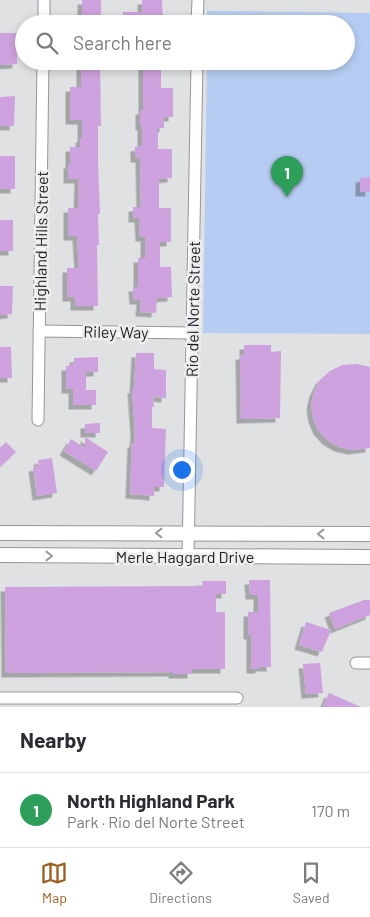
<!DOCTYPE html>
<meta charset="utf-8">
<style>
body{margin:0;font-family:Barlow,sans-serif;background:#f2f2f3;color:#2b2b33}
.you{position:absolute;left:181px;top:469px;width:18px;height:18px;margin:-12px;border:4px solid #fff;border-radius:50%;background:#1a73e8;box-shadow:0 0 0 8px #1a73e833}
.badge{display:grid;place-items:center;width:32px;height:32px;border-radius:50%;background:#9b6020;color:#fff;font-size:16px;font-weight:700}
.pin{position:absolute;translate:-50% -41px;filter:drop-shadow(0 1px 2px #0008)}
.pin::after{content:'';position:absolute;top:26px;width:18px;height:15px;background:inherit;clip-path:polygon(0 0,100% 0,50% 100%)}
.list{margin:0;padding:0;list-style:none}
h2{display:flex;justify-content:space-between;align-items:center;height:65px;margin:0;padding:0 20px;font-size:21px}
h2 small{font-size:16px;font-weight:400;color:#7c7c81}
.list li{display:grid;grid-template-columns:32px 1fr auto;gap:15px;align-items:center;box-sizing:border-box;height:75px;padding:0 20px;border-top:1px solid #e1e1e2}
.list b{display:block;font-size:19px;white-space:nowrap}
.list p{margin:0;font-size:16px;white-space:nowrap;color:#7c7c81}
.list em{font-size:16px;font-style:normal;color:#7c7c81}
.icon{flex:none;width:28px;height:28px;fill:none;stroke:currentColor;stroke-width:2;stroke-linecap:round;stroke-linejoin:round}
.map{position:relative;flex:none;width:370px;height:707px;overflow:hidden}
.search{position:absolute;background:#fff;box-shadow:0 2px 8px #0003;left:15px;right:15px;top:15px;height:55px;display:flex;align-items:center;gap:12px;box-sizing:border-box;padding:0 18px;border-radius:28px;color:#7c7c81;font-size:19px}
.sheet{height:140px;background:#fff}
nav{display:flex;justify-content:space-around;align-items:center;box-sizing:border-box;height:70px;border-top:1px solid #e1e1e2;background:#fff;font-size:14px;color:#7c7c81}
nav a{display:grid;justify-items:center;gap:2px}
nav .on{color:#9b6020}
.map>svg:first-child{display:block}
.green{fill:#b6ccf2}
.building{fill:#cea2de;filter:url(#shadow)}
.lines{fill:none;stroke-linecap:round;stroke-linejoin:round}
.minor-casing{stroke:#959698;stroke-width:13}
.major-casing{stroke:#959698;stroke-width:16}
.minor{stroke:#fff;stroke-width:11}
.major{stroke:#fff;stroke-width:14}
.oneway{stroke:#9a9a9b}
.labels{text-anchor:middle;stroke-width:5;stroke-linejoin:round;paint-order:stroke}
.street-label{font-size:16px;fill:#1f1f20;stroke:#edeef0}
</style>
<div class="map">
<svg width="370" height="707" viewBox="0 0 370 707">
<defs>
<filter id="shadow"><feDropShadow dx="-4.5" dy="4.5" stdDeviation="0" flood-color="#0004"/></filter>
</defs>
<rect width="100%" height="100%" fill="#e0e1e3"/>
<!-- green -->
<path class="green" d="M207,11L370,13V334L203,333L207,61H346V24H207Z"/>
<!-- building -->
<g class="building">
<rect x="82" y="0" width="19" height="24"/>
<path d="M142,0H162L163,24H123V12H142Z"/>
<path d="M0,33H17V64L0,65Z"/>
<path d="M81,61H100L101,126H98V160L100,214H98L99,245H97L98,306H75V297H67V268H79L77,236H68V208H78L79,179H68V164H70V147H80V138H82V120H70V87H81Z"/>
<path d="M143,61H161V88H173V117H164V128H158V149H172V178L159,179V208H171V242H160V267H171L172,297L157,298L156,313L140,312L141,300H134L133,287H138V258H145V237H140L139,218H133V207H141L140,158H135V147L142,146V126H140V110H143Z"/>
<path d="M15,96L14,126H0V97Z"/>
<rect x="0" y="156" width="15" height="33"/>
<path d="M370,177V192H360V178Z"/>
<rect x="0" y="220" width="13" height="31"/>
<path d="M0,286H13L12,314L0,315Z"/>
<path d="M244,345H271V352L281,351L280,418L241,419L240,355H244Z"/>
<path d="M0,347H11L12,378H0Z"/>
<path d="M136,353H154V369L166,370V398L153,397L154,407H152V428L166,429L164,487H154V496L130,494L132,443H134L135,432L132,389H134Z"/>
<path d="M98,357V372H86V390H96V405H73V389H66V366H72L71,364H74V358Z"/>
<path d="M357,364L370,367V448L352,450L339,447L327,440L318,430L313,418L311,405L314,392L320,380L330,371L342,365Z"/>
<path d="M100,423V433H85V424Z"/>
<path d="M85,437L108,452L96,471L64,451L71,439L85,448Z"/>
<path d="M6,442L16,452L0,467V448Z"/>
<path d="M52,458L57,493L37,496L33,467L39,466L38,460Z"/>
<path d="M249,580H270L271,667H260V669H251V635H248V612H258V595H250Z"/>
<path d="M202,581H226V594H216V612H225V669H192V674H173V672L6,673L5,587L203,586Z"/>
<path d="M364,600H370V615L335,629L329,613Z"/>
<path d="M306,622L331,630L322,652L299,645Z"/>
<path d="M320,663L323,693L306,694L303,664Z"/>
<path d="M329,693L361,707H323Z"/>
</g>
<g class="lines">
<!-- minor casing -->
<g class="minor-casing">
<g id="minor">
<path d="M44,24V0"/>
<path d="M197,24L198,0"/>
<path d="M39,331L193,333"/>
<path d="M38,420L43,61"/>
<path d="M188,557L197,61"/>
<path d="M356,663H370"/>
<path d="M0,698H237"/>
</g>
</g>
<!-- major casing -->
<g class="major-casing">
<g id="major">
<path d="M0,533L370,534"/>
<path d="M0,555L370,557"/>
</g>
</g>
<!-- minor -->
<use href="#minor" class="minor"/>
<!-- major -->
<use href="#major" class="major"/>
</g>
<!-- one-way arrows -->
<defs><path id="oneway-chevron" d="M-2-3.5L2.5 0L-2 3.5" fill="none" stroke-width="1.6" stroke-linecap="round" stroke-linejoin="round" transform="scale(1.25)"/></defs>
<g class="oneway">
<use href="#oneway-chevron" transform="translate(159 533) rotate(180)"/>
<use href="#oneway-chevron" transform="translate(321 534) rotate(-180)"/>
<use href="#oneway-chevron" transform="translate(49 556)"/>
</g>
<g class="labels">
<!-- street labels -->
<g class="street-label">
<text transform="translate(41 241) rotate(-89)" y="6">Highland Hills Street</text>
<text transform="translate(193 309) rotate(-89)" y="6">Rio del Norte Street</text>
<text transform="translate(116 332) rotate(1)" y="6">Riley Way</text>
<text x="185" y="563">Merle Haggard Drive</text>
</g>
</g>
</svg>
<div class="you"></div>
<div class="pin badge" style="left:287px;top:197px;background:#2e9e5b">1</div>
<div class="search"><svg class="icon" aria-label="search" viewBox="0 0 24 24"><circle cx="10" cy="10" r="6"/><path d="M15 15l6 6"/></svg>Search here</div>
</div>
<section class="sheet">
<h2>Nearby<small></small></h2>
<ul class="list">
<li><span class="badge" style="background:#2e9e5b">1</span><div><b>North Highland Park</b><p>Park · Rio del Norte Street</p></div><em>170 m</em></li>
</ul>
</section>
<nav>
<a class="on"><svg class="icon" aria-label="map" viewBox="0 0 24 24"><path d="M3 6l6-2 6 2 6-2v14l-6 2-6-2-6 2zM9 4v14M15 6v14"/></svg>Map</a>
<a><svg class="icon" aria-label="directions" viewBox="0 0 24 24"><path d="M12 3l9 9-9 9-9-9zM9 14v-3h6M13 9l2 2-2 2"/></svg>Directions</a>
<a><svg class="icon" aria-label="saved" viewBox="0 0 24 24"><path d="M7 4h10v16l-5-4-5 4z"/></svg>Saved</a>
</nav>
